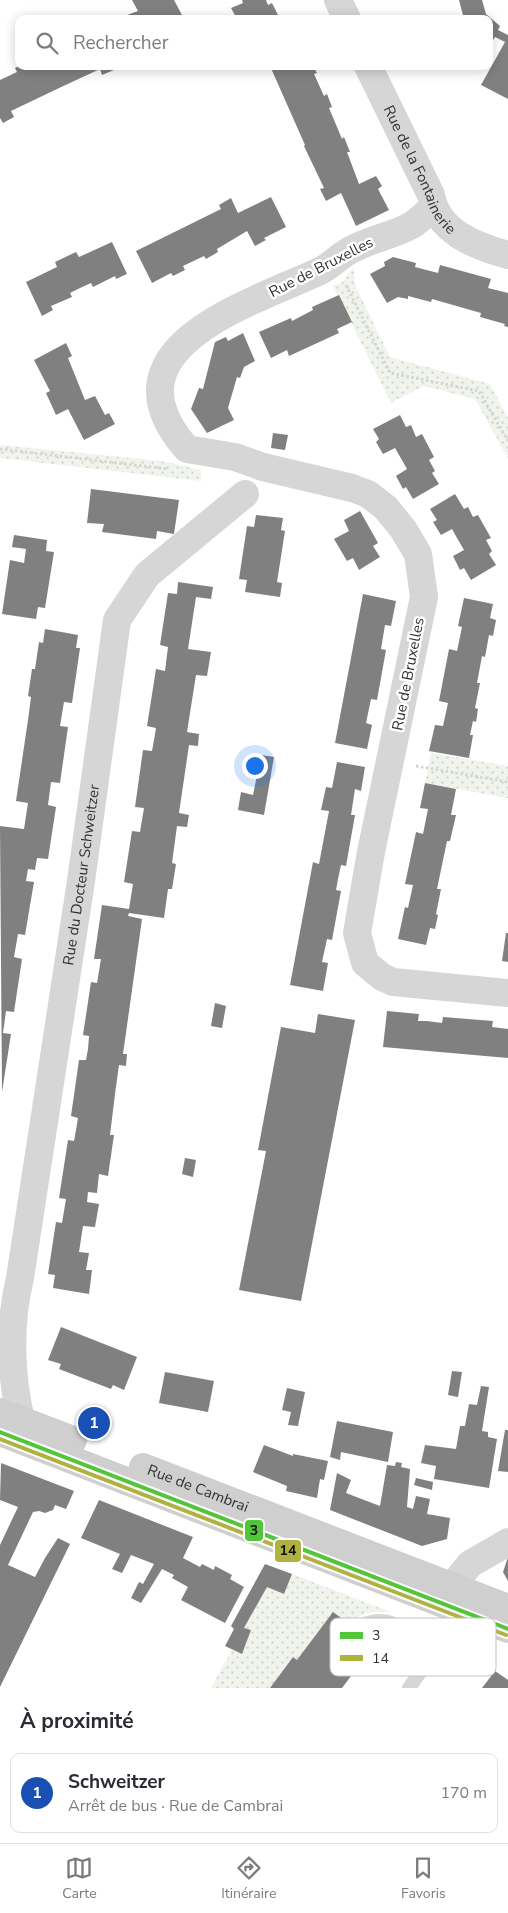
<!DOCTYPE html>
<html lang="fr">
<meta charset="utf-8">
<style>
body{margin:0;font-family:"Nunito Sans",sans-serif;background:#f2f2f3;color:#2b2b33}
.you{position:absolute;left:254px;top:765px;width:18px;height:18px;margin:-12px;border:4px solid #fff;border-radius:50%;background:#1a73e8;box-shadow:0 0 0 8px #1a73e833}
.badge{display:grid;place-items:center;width:32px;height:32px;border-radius:50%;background:#7a7a7a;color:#fff;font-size:16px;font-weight:700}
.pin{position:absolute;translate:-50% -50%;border:2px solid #fff;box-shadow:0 1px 5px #0006}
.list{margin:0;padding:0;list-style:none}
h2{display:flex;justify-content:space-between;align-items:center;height:65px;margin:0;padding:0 20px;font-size:21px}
h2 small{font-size:16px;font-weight:400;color:#7c7c81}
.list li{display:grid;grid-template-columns:32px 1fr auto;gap:15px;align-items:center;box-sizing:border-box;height:80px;margin:0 10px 10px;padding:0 10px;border:1px solid #e1e1e2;border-radius:10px}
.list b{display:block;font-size:19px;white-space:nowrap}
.list p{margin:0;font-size:16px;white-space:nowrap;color:#7c7c81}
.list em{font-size:16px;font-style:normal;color:#7c7c81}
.icon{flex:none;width:28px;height:28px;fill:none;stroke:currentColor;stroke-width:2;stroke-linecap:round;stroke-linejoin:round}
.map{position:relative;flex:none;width:508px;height:1688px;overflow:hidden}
.search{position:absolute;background:#fff;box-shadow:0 2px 12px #0003;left:15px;right:15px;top:15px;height:55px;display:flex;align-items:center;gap:12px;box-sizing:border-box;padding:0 18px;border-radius:10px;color:#7c7c81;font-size:19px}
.sheet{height:155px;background:#fff}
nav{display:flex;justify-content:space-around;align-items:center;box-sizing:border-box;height:70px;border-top:1px solid #e1e1e2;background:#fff;font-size:14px;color:#7c7c81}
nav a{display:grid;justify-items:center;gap:2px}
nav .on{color:#7a7a7a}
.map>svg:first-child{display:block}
.grass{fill:url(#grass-dots)}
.building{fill:#808080}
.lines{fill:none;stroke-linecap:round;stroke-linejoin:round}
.path{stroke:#d5d5d5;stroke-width:3;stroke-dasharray:2.5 2.5;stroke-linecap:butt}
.service{stroke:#d6d6d6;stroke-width:14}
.minor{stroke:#d6d6d6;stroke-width:28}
.secondary{stroke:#cfcfcf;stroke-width:28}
.bus-1-casing{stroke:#fff;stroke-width:8}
.bus-2-casing{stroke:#fff;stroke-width:8}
.bus-1{stroke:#53c53a;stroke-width:4}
.bus-2{stroke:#afb241;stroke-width:4}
.labels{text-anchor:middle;stroke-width:5;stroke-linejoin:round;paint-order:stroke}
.street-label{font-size:15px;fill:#323232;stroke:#fff}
.key{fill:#fff;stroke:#c2c2c2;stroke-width:1}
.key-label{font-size:14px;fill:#323232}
.line-badge{stroke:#fff;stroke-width:2}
.pale-badge-label{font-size:14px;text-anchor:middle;font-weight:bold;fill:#111}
</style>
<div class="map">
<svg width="508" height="1688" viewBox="0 0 508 1688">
<defs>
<pattern id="grass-dots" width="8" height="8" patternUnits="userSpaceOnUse" patternTransform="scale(1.25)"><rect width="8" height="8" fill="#f1f4ed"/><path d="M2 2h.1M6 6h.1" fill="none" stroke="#cfd2cc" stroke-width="1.8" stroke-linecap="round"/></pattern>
</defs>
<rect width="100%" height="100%" fill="#fff"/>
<!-- grass -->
<g class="grass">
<path d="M353,267L356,287L390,357L490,384L508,418V458L475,399L424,386L391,403L333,286L344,281Z"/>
<path d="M0,445L162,461L201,470V481L0,458Z"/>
<path d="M431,753L508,766V798L425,783Z"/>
<path d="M292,1574L391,1612H372L359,1616L297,1660L293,1657L270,1688H211L232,1650L242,1653L251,1630L244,1628L267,1587L284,1594Z"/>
</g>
<!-- building -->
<g class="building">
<path d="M132,0H174L183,17L116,19L138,11Z"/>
<path d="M242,0H266L268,5L272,3L280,19H237L231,8L243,3Z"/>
<path d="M459,0H482L486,14L500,26L498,30L508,35V99L481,85L505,42L495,37L489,46V19H464Z"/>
<path d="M19,66H112L114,70L102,75L100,69L57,89L11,111L14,117L3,123L0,118V80L17,72L15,68Z"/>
<path d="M270,66H313L317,73L314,74L324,96L327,94L332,107L329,108L342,139L344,137L350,152H347L359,184L376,176L382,186L378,189L389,210L356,226L341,193L326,201L320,189L324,188L304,146L305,145Z"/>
<path d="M271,197L286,227L264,238L266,240L255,246L247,231L217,249L218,252L206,259L204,256L183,266L185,270L173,276L171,273L152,283L136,251L221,209L219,205L231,198L238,213Z"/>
<path d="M112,242L127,274L116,279L115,276L93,287L91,283L80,288L70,293L72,297L51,306L53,310L42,316L26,282L57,267L55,262L76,252L79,257Z"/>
<path d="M393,257L416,263L415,267L438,273L440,265L491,279L488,288L508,293V327L504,326L505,324L480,317L481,313L432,299L431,302L408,296V299L398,297L387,303L370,274L385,266L384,262Z"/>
<path d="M339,295L352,322L337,329L339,333L289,356L287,350L271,358L259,332L291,318L292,321L313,310L312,307Z"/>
<path d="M243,333L255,361L244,367L240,378L237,377L228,408L234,420L207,433L191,409L199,388L203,389L215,342L226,337L228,341Z"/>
<path d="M66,343L72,356L68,358L85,400L95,396L105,415L109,413L115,424L84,440L68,409L56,415L46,393L50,391L34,360Z"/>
<path d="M400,415L406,427L411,425L416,437L422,434L434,457L429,460L435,471L432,473L439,484L413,499L406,487L403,489L396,476L407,469L395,448L383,454L376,442L379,439L373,429Z"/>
<path d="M273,433L288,435L285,450L271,448Z"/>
<path d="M91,489L179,500L174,534L157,531L156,539L102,532L104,524L87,523Z"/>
<path d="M455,494L464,509L468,507L473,517L478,515L491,538L486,540L492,551L489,554L496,565L471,580L464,568L460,570L453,556L464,550L457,538L452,529L441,535L433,522L437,520L430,509Z"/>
<path d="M360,511L378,543L373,546L380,557L359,570L353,558L347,561L334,539L349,531L344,520Z"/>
<path d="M256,515L283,518L281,530L285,531L277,582L282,583L280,597L245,592L247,580L239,579L247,526L254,527Z"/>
<path d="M14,535L47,540L46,551L54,552L45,608L38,607L36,619L2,614L10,560L24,563L26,549L12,547Z"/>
<path d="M178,582L213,587L211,599L196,597L188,649L211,652L207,676L196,675L187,732L199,734L198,746L189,745L179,813L189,815L187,827L177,826L172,863L176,864L172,889H168L164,918L129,913L128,916L142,919L123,1054H127L126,1066L119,1065L115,1094L110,1135H114L108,1176L99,1174L97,1193L88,1192L87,1202L99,1204L95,1227L83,1226L79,1252L89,1253L86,1270H92L89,1294L53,1288L55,1275L48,1274L56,1222L62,1223L66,1199L59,1198L68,1140L74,1141L76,1130L78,1118L71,1116L79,1060H86L88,1049L89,1036L83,1035L91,982L97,983L101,959H94L102,905L129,909L133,884L124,882L132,831L140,832L144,808L135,807L143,750L152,751L154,740L156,728L147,726L156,669L165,671L168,647L160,645L168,593L177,594Z"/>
<path d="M363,594L396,601L391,626L385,625L381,649L386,650L377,700L371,699L366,723L372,725L367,749L335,743Z"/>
<path d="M464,598L493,604L490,618L496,620L493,636L489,635L485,657L482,656L477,683H480L475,708L478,709L476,722L473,721L470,735H473L469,758L429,751L435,725L443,726L448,703L439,701L449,649L457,651L462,627L458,626Z"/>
<path d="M45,629L78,635L76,648H80L72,703L64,702L60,726L68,727L60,783L51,782L48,805L56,807L48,859L37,858L35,870L28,869L26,881L34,882L25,935L18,934L14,957L22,959L14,1012L6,1011L3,1033L11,1034L2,1092L0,826L24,829L28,803L16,801L28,720L31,697L28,696L32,669H35L39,642L43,643Z"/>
<path d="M261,755L274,757L264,815L238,810L241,792L253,795Z"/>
<path d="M337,762L365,767L361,791L355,789L351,815H355L346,866L341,865L338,879L336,890L341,891L332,940L327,939L322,962L328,963L323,991L290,985L313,862L319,864L329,811L321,810L326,787L332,788Z"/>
<path d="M425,783L456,789L451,815H456L450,841H447L437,889H441L436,914L438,915L435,929L430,928L426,945L398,939L405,907L408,908L413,885L405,884L416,832L423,834L428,809L420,808Z"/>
<path d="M506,933H508V962L502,961Z"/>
<path d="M215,1003L226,1006L222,1028L211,1026Z"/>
<path d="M387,1011L419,1014L418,1021H427L442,1023L443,1017L493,1021L492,1027L508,1029V1058L383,1047Z"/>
<path d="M318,1014L355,1020L301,1301L239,1290L266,1151L258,1150L281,1027L315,1033Z"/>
<path d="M185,1158L196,1160L193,1177L182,1174Z"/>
<path d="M61,1327L137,1357L124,1390L113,1385L111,1389L59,1369L61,1364L48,1360Z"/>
<path d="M452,1371L462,1372L458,1397L448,1395Z"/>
<path d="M165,1372L214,1381L208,1412L159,1403Z"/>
<path d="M481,1386L489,1387L482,1431L488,1432V1437L497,1439L489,1488L434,1479L436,1466L421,1463L425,1445L456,1449L460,1426H465L469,1404L477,1405Z"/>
<path d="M287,1388L305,1392L298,1426L288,1425L291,1412L282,1410Z"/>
<path d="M337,1421L393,1432L388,1462L341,1452L340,1460L330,1457Z"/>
<path d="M505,1430H508V1472L498,1471Z"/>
<path d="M264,1445L293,1456V1454L328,1461L324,1480L320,1479L317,1498L286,1491L287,1486L253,1472Z"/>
<path d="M396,1462L402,1463L401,1467L410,1469L407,1507L413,1509L416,1496L430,1499L427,1514L450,1518L447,1539L422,1546L330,1510L337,1473L351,1480L346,1493L380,1506L387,1465L395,1466Z"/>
<path d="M1,1463L74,1491L66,1509L55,1505L53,1510L45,1513L39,1511L33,1512L8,1565L35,1577L45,1558L58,1538L70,1544L0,1687V1545L18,1507L0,1500Z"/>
<path d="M416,1478L433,1482L432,1490L414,1485Z"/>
<path d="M99,1500L193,1537L183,1558L200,1567L202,1564L214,1570L215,1566L232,1575L230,1579L244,1587L225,1623L181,1600L188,1587L172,1578L174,1575L162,1569L141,1603L131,1598L139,1582L143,1584L154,1564L131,1555L122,1573L112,1569L120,1554L81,1538Z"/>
<path d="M508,1557V1581L503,1572Z"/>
<path d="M265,1564L292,1574L284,1594L267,1587L244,1628L251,1630L242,1654L225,1646L234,1629L231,1626Z"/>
<path d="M333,1612L376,1643L342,1688H270L293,1657L297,1660Z"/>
<path d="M495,1671L508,1680V1688H482Z"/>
</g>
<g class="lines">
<!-- path -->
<g class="path">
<path d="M346,285L390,373L479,391L508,441"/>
<path d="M0,449L168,469"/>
<path d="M416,766L508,782"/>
</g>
<!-- service -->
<g class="service">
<path d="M356,1628C390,1609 408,1632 433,1653"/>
<path d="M409,1688L438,1647L459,1610"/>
</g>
<!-- minor -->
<g class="minor">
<path d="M338,0L347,19"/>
<path id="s1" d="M368,66L431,195C438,232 475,246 508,255"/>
<path d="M433,208C426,213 420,220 412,225C393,236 369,239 349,251C338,257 330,267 318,272C248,304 99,349 187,449L235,457L263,467L352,488L368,494L386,508L403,529L418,554L424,597L371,852L357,933L365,963L382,977L393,982L508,993"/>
<path id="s2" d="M21,1420C10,1374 9,1323 20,1278L81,881L117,620L147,575L245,494"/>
<path d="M452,1586L470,1564L508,1542"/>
</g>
<!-- secondary -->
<g class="secondary">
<path d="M0,1412L73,1440"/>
<path d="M0,1432L508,1629"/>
<path id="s3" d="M143,1467L508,1608"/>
</g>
<!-- bus-1 casing -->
<g class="bus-1-casing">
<path id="bus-1" d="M0,1432L508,1629"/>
</g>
<!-- bus-2 casing -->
<g class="bus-2-casing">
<path id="bus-2" d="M0,1439L506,1635"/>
</g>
<!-- bus-1 -->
<use href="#bus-1" class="bus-1"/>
<!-- bus-2 -->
<use href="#bus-2" class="bus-2"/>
</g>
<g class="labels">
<!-- street labels -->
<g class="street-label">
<text dy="5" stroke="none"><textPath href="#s1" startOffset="116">Rue de la Fontainerie</textPath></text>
<text transform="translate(321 267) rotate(-27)" y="5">Rue de Bruxelles</text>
<text transform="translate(408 674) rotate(-79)" y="5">Rue de Bruxelles</text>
<text dy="5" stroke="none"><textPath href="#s2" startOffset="551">Rue du Docteur Schweitzer</textPath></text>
<text dy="5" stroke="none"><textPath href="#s3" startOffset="59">Rue de Cambrai</textPath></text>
</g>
</g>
<!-- legend -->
<rect x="330" y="1618" width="166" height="58" rx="8" class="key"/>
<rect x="340" y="1632" width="23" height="7" fill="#53c53a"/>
<rect x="340" y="1655" width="23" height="6" fill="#afb241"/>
<g class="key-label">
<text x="372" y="1640">3</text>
<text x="372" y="1663">14</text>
</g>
<g class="line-badge">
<rect x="244" y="1519" width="20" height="23" rx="5" fill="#53c53a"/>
<rect x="274" y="1539" width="28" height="24" rx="5" fill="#afb241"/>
</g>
<g class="pale-badge-label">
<text x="254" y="1535">3</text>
<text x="288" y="1555">14</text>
</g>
</svg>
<div class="you"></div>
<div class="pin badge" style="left:94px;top:1423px;background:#1a4fb4">1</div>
<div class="search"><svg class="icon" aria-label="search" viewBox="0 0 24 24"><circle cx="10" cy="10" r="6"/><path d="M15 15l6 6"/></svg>Rechercher</div>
</div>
<section class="sheet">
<h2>À proximité<small></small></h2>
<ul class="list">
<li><span class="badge" style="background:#1a4fb4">1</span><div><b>Schweitzer</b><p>Arrêt de bus · Rue de Cambrai</p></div><em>170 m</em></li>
</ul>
</section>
<nav>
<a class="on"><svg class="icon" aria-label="map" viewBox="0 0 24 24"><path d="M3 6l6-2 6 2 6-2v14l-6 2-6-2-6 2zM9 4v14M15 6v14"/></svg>Carte</a>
<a><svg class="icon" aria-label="directions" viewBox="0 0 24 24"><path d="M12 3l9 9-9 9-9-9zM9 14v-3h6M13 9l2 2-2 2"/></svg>Itinéraire</a>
<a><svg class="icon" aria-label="saved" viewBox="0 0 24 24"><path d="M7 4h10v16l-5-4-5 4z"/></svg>Favoris</a>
</nav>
